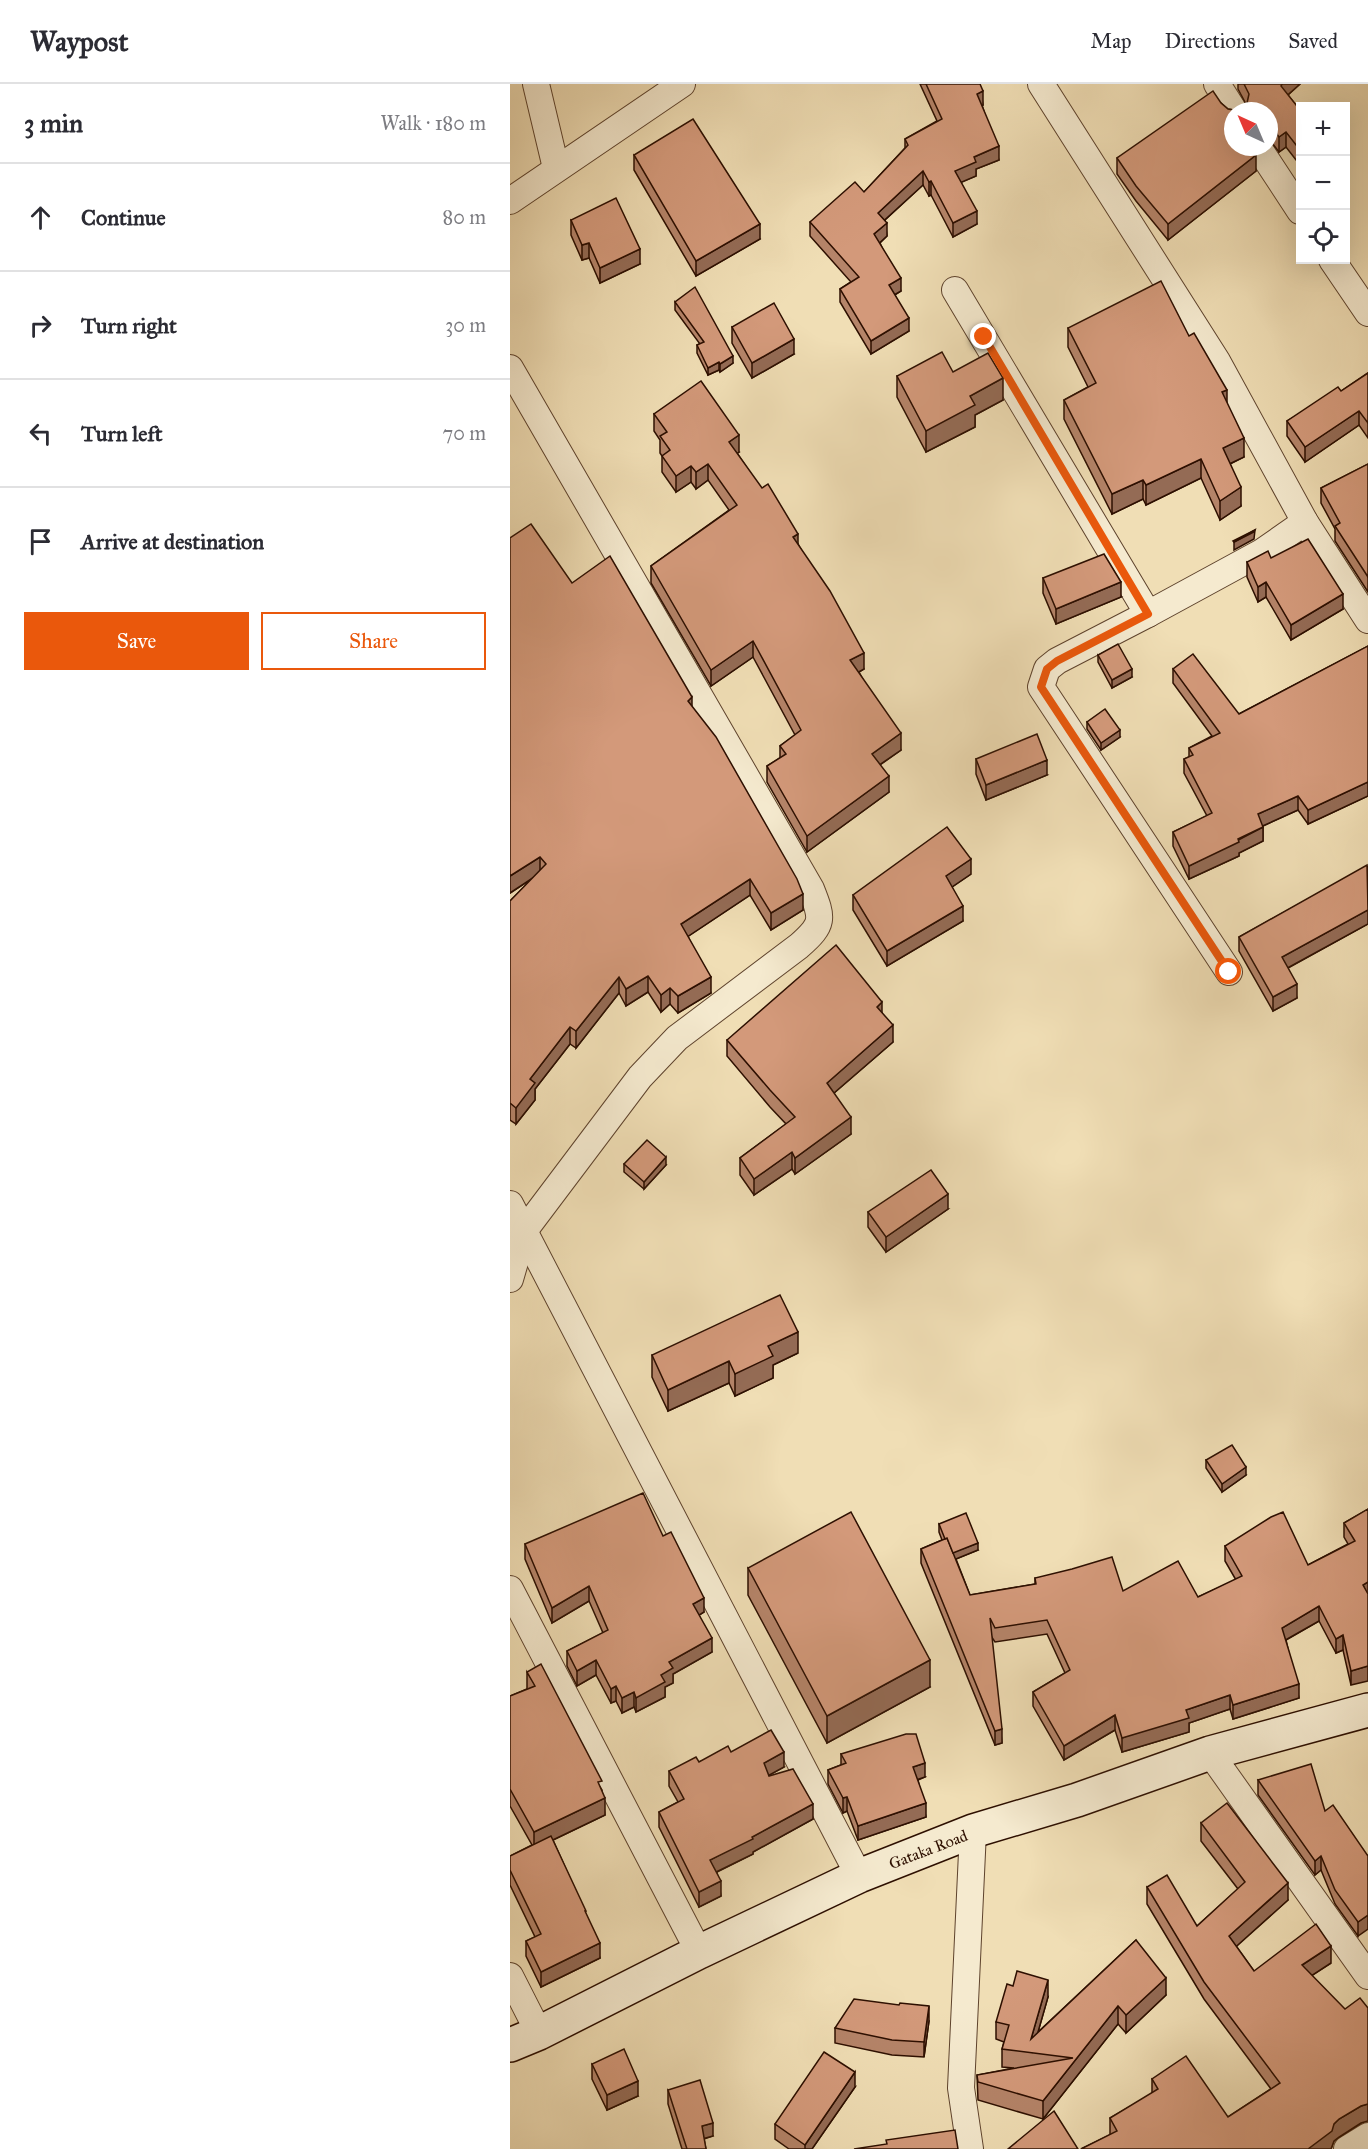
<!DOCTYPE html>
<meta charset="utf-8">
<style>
body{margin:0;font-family:"IM FELL Great Primer",serif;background:#f2f2f3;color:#2b2b33}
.controls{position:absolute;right:18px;top:18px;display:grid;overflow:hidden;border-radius:0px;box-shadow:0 6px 24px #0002}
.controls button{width:54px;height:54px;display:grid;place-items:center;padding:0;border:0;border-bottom:2px solid #e1e1e2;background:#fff;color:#2b2b33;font:30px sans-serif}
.compass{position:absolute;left:714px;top:18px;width:54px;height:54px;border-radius:50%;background:#fff;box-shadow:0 6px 24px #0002;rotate:316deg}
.stop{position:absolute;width:18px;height:18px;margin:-14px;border:4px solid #ea580c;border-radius:50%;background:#fff}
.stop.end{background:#ea580c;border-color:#fff;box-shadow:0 2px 6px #0008}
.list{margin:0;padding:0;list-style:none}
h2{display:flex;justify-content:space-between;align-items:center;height:78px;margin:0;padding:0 24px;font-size:26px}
h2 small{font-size:20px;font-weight:400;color:#7c7c81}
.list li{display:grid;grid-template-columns:39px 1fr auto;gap:18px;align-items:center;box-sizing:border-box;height:108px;padding:0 24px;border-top:2px solid #e1e1e2}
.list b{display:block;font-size:22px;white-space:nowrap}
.list em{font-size:20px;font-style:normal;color:#7c7c81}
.actions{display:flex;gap:12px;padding:18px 24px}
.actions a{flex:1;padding:14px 0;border:2px solid #ea580c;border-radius:0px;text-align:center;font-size:21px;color:#ea580c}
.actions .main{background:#ea580c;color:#fff}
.icon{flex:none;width:33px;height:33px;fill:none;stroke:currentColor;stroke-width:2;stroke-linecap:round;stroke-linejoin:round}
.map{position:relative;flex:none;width:858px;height:2065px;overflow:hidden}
header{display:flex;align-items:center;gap:36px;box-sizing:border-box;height:84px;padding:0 30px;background:#fff;border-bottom:2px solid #e1e1e2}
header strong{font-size:28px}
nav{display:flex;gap:33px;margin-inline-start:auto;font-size:21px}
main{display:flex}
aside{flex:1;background:#fff}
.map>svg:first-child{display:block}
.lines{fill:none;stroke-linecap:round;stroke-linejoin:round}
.street-casing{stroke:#5e432d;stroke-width:28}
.secondary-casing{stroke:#2d0f00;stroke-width:36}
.street{stroke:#f5eacf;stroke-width:26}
.secondary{stroke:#f5eacf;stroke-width:33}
.wall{fill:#b58469;stroke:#2d0f00;stroke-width:1.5}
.shaded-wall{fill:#946b55;stroke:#2d0f00;stroke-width:1.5}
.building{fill:#d3997a;stroke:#2d0f00;stroke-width:1.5}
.route{stroke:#ea580c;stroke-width:8}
.labels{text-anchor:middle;stroke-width:5;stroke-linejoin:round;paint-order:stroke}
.street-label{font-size:16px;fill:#2d0f00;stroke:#f5eacf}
</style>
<header>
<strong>Waypost</strong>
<nav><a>Map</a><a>Directions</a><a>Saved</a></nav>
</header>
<main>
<aside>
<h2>3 min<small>Walk · 180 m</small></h2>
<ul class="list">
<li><svg class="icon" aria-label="ahead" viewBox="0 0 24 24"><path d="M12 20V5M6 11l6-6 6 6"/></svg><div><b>Continue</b></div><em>80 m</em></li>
<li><svg class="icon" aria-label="right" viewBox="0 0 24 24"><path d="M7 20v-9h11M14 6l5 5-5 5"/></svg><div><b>Turn right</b></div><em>30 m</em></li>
<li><svg class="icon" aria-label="left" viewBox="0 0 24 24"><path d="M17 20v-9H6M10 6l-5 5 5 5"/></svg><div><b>Turn left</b></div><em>70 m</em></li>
<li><svg class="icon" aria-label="arrive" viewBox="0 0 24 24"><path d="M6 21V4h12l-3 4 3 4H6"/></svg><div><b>Arrive at destination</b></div></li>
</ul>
<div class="actions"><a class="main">Save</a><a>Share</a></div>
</aside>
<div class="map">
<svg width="858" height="2065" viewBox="0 0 858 2065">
<rect width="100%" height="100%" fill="#f0deb5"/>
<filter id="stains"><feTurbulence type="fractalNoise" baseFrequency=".00333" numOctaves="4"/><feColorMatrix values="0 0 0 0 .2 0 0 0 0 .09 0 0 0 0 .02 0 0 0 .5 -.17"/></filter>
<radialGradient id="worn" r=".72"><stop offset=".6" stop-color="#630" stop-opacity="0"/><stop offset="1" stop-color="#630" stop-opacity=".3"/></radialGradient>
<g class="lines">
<!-- street casing -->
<g class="street-casing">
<g id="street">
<path d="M26,0L46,84"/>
<path d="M531,0L707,277L795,438L858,536"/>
<path d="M707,0L724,27"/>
<path d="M748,63L790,127"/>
<path d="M0,117L172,0"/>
<path d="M822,176L858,229"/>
<path d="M445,206L638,530L752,468L795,438"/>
<path d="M0,284L301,805C313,835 314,840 289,862L167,954L130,993L14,1147L0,1195"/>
<path d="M638,530L547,577L537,585L531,603L719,888"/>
<path d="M0,1120L349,1792"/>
<path d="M0,1505L189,1868"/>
<path d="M700,1669L858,1892"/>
<path d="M0,1892L29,1949"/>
<path d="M460,2065L451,2004L463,1747"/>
<path d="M837,2065L858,2052"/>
</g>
</g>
<!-- secondary casing -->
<g class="secondary-casing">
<path id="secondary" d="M0,1961L29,1949L189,1868L349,1792L463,1747L567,1716L700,1669L858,1626"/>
</g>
<!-- street -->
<use href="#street" class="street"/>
<!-- secondary -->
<use href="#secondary" class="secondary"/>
</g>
<!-- wall -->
<g class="wall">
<path d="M410,0H470L473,21H472L489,76L466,85V92L451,98L467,140L443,153L421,111L419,112L413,101L375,136L377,152L370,159L391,207L385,211L399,247L361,270L330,218V205L341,198L300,152V138L354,108L395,64V55L427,37Z"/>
<path d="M728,0H790L778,11L790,26V81L776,63L769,68L759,55V27H723L746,87L658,156L626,117L607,90V74L711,19L718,25L724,26L731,24L736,20L728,5Z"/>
<path d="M124,71L250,155L186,192L124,86Z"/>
<path d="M61,136L130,180L90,199L79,174L72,176L61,151Z"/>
<path d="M165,218L223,279L210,288L209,286L198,291L187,269V261L190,260L165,226Z"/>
<path d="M222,243L284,270L242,294L222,259Z"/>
<path d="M558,244L679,252L734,373L720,380L731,422L710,436L691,394L636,421L633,415L602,430L554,335V316L578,303L558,263Z"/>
<path d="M443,288L493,316L465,331V343L416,368L387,313V292Z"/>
<path d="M858,289V354L849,341L795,378L777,352V337L831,307Z"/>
<path d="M144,330L229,368L227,369L288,460L354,585L349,588L391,666L370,681L379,708L297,768L257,698V682L270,674V662L285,651L243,573L201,602L141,499V482L219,426L198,396L186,405L181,398L166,408L152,388V372L150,369V356L144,347Z"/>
<path d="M858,380V508L825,457V445L811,419V404Z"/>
<path d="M0,454L62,499L182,623L293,826L261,846L240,811L178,852L201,909L168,929L160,920L151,928L138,908L116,922L109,909L66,964L60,960L25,1005V1016L6,1040L0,1036V817L23,794L0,809Z"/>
<path d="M737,478L833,525L781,556L756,513L748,518L737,493Z"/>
<path d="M533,494L611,513L546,540L533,509Z"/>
<path d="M858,562V712L798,740L788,726L753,742V757L729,769V772L679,795L663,762V748L697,732L674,689V675L679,673V664L702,652L663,599V585L729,630Z"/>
<path d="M588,571L622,593L602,604L588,578Z"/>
<path d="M577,638L610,653L591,666L577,645Z"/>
<path d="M466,675L537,691L476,716L466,690Z"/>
<path d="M858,782V840L778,884L787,914L763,927L729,867V853Z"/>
<path d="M461,790L442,803L453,837L377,882L343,826V811Z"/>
<path d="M372,929L383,958L324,1009L341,1050L285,1090L282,1085L244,1111L230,1091V1074L276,1040L260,1023L217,972V956Z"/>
<path d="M114,1080L156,1081L134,1105L114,1088Z"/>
<path d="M438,1125L376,1168L358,1143V1128Z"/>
<path d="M288,1269L263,1281V1294L225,1312L219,1299L158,1327L142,1293V1271Z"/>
<path d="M696,1376L736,1391L712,1408L696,1384Z"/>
<path d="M858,1425L841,1601L833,1566L826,1569L809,1537L776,1556L789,1614L723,1635L720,1625L679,1639V1648L612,1668L605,1646L554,1676L523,1622V1608L555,1589L537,1550L485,1558L481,1552L492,1659L485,1661L411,1479V1465L432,1456L429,1448V1440L468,1466L446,1475L460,1511L525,1500V1494L613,1507L688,1513L726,1496L715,1477V1462L798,1481L838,1460L834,1453V1439Z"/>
<path d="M153,1452L194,1528L189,1531L202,1568L163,1590V1599L155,1603V1613L126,1628L124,1623L112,1629L106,1617L101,1619L86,1591L67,1602L57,1582V1567L93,1549L79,1517L42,1539L15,1475V1460Z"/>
<path d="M238,1484L420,1603L317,1659L238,1511Z"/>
<path d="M17,1588L92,1706L95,1731L43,1756L76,1830L90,1874L31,1903L16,1872V1857L25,1853L0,1801V1772L22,1761L0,1722V1612L17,1605Z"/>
<path d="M221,1668L274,1683L259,1691L303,1735L243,1768V1770L207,1788L211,1812L189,1823L149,1743V1728L168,1718L159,1702V1687Z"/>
<path d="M331,1670L415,1693L408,1696L416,1733L348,1756L337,1727L333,1729L318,1700V1686L331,1681Z"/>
<path d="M748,1696L815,1727L858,1772L848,1852L825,1820L811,1786L805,1791L748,1711Z"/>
<path d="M691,1739L778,1816L726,1862L744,1887L821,1879L802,1891L851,2039L829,2053L824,2057L821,2065H571L600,2051V2034L642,2010V1995L718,2033L761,2005L694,1915L637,1820V1803L687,1842L728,1805L691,1757Z"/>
<path d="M626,1856L656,1911L616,1949L608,1940L533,2035L468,2016L467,1991L504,1984L492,1983V1965L494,1958L486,1955V1938L538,1913L528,1948Z"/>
<path d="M419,1937L414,1973L382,1971L325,1959V1944Z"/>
<path d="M82,1980L128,2012L97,2026L82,1995Z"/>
<path d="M345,2003L302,2065H279L265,2055V2040Z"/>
<path d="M158,2006L203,2052L194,2055L196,2065H172L158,2020Z"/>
</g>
<!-- shaded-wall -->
<g class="shaded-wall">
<path d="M772,0H790L771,17V2Z"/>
<path d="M473,7V21L467,24V10Z"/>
<path d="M776,48V63L769,68V53Z"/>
<path d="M489,62V76L466,85V92L445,101V87L464,73Z"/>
<path d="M746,71V87L658,156V140Z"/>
<path d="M413,87V101L368,142V129Z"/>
<path d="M421,97V111L419,112V98Z"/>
<path d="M467,127V140L443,153V139Z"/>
<path d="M377,139V152L364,164V150Z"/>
<path d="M250,140V155L186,192V177Z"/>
<path d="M79,159V174L72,176V161Z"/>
<path d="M130,165V180L90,199V184Z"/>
<path d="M391,194V207L379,214V201Z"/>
<path d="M399,234V247L361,270V257Z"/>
<path d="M284,255V270L242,294V279Z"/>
<path d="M223,272V279L210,288V280Z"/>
<path d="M209,278V286L198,291V284Z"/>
<path d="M493,294V316L465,331V343L416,368V347L460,312Z"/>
<path d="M717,306V326L712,308Z"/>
<path d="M849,327V341L795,378V363Z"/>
<path d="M229,351V368L219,375V358Z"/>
<path d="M734,354V373L713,383V364Z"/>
<path d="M691,375V394L636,421V401Z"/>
<path d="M198,380V396L186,405V388Z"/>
<path d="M181,382V398L166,408V392Z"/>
<path d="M633,396V415L602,430V410Z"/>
<path d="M731,403V422L710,436V417Z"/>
<path d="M745,446L744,455L724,466V458Z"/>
<path d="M288,450V466L283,453Z"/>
<path d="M611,498V513L546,540V525Z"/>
<path d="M756,498V513L748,518V503Z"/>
<path d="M833,510V525L781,556V541Z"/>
<path d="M243,557V573L201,602V586Z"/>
<path d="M354,569V585L340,593V576Z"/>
<path d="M622,585V593L602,604V596Z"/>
<path d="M182,613V630L178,617Z"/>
<path d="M610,646V653L591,666V659Z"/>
<path d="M391,649V666L362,686V670Z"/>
<path d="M537,676V691L476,716V701Z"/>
<path d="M379,692V708L297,768V752Z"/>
<path d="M858,698V712L798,740V726Z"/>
<path d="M788,712V726L748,744V730Z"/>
<path d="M753,743V757L729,769V772L679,795V782Z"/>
<path d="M30,773V789L0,809V792Z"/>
<path d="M461,775V790L436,807V792Z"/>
<path d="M240,795V811L171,857V840Z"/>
<path d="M293,810V826L261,846V829Z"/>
<path d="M453,822V837L377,882V867Z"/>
<path d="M858,826V840L772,887V873Z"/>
<path d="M138,892V908L116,922V905Z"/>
<path d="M109,893V909L66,964V947Z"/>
<path d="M201,893V909L168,929V912Z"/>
<path d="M787,900V914L763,927V913Z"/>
<path d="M160,904V920L151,928V911Z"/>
<path d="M372,918V935L367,923Z"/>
<path d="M383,941V958L317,1015V999Z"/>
<path d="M60,943V960L25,1005V1016L6,1040V1024L20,995Z"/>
<path d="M341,1033V1050L285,1090V1074Z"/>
<path d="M282,1068V1085L244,1111V1095Z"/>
<path d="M156,1073V1081L134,1105V1098Z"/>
<path d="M438,1110V1125L376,1168V1153Z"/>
<path d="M288,1248V1269L263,1281V1294L225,1312V1290L258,1262Z"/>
<path d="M219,1277V1299L158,1327V1306Z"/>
<path d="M736,1383V1391L712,1408V1400Z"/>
<path d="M468,1459V1466L441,1477V1469Z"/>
<path d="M858,1498V1513L853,1501Z"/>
<path d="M79,1502V1517L42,1539V1524Z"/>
<path d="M194,1514V1528L183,1535V1520Z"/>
<path d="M809,1522V1537L772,1558V1544Z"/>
<path d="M833,1551V1566L826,1569V1555Z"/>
<path d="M202,1554V1568L163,1590V1599L155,1603V1613L126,1628V1614L151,1591L159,1578Z"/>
<path d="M86,1576V1591L67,1602V1587Z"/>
<path d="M420,1576V1603L317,1659V1632Z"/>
<path d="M858,1582V1597L841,1601V1587Z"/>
<path d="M789,1600V1614L723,1635V1621Z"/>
<path d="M106,1602V1617L101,1619V1605Z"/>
<path d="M124,1608V1623L112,1629V1614Z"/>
<path d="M720,1611V1625L679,1639V1648L612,1668V1654L676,1626Z"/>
<path d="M605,1631V1646L554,1676V1662Z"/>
<path d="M492,1645V1659L485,1661V1647Z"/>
<path d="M274,1668V1683L254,1694V1679Z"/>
<path d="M415,1679V1693L403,1697V1683Z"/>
<path d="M337,1713V1727L333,1729V1714Z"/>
<path d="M95,1714V1731L24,1765V1748Z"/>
<path d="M416,1719V1733L348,1756V1742Z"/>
<path d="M303,1720V1735L243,1768V1770L200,1791V1776Z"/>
<path d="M811,1772V1786L805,1791V1777Z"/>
<path d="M211,1797V1812L189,1823V1808Z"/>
<path d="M778,1799V1816L719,1869V1852Z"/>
<path d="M858,1831V1845L848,1852V1838Z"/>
<path d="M90,1859V1874L31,1903V1888Z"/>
<path d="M821,1862V1879L792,1898V1881Z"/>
<path d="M656,1894V1911L616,1949V1931Z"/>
<path d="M538,1896V1913L522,1969L521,1955Z"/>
<path d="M419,1922V1937L414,1973V1958Z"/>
<path d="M608,1922V1940L533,2035V2017Z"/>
<path d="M345,1988V2003L302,2065H295V2061Z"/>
<path d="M128,1997V2012L97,2026V2011Z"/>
<path d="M858,2020V2037L851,2039L829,2053L824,2057L821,2065H798L829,2035L851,2022Z"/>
<path d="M203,2039V2052L192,2055V2042Z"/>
</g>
<!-- building -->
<g class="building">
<path d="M416,0H470L473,7L467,10L489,62L464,73L466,78L445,87L467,127L443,139L421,97L419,98L413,87L368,129L377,139L364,150L391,194L379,201L399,234L361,257L330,205L349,193L300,138L345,98L354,108L398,61L395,55L432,35Z"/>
<path d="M734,0H772L771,2L790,26V66L776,48L769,53L759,39V27H723V63H741L746,71L658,140L626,102L607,74L703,7L711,19L718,25L724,26L731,24L737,19L739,10Z"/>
<path d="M183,35L250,140L186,177L124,71Z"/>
<path d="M106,114L130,165L90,184L79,159L72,161L61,136Z"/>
<path d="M651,197L679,252L684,249L717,306L712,308L734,354L713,364L731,403L710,417L691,375L636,401L633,396L602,410L554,316L586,299L558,244Z"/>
<path d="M185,203L223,272L210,280L209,278L198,284L187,261L194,258L165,218Z"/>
<path d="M264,219L284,255L242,279L222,243Z"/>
<path d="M432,268L443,288L478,269L493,294L460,312L465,321L416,347L387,292Z"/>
<path d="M858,289V339L849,327L795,363L777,337L828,303L831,307Z"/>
<path d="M191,297L229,351L219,358L252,404L258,400L288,450L283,453L320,507L354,569L340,576L391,649L362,670L379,692L297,752L257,682L276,670L270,662L291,646L243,557L201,586L141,482L227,421L198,380L186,388L181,382L166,392L152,372L160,366L150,352L157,348L144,330Z"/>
<path d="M858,380V493L825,442L830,439L811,404Z"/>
<path d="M21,440L62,499L100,472L182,613L178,617L206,653L287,795L293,810L261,829L240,795L171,840L201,893L168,912L160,904L151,911L138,892L116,905L109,893L66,947L60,943L20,995L25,999L6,1024L0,1019V817L36,780L30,773L0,792V454Z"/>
<path d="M745,446L744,448L724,458L723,457Z"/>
<path d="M798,455L833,510L781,541L756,498L748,503L737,478L758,467L761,474Z"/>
<path d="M594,470L611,498L546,525L533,494Z"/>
<path d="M608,560L622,585L602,596L588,571Z"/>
<path d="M858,562V698L798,726L788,712L748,730L753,743L728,755L729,758L679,782L663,748L702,729L674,675L683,671L679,664L710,649L663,585L683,570L729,630Z"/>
<path d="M595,625L610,646L591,659L577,638Z"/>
<path d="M527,650L537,676L476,701L466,675Z"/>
<path d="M437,743L461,775L436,792L453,822L377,867L343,811Z"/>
<path d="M857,781L858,826L772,873L787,900L763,913L729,853Z"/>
<path d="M326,861L372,918L367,923L383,941L317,999L341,1033L285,1074L282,1068L244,1095L230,1074L285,1033L260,1006L217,956Z"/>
<path d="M137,1056L156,1073L134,1098L114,1080Z"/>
<path d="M421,1086L438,1110L376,1153L358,1128Z"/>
<path d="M270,1211L288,1248L258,1262L263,1272L225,1290L219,1277L158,1306L142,1271Z"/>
<path d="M722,1361L736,1383L712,1400L696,1376Z"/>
<path d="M133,1409L153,1452L161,1448L194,1514L183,1520L202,1554L159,1578L163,1584L151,1591L155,1598L126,1614L124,1608L112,1614L106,1602L101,1605L86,1576L67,1587L57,1567L98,1546L79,1502L42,1524L15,1460Z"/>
<path d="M858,1425V1498L853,1501L858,1510V1582L841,1587L833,1551L826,1555L809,1522L772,1544L789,1600L723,1621L720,1611L676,1626L679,1634L612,1654L605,1631L554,1662L523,1608L560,1586L537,1536L485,1544L480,1534L492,1645L485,1647L411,1465L437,1454L460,1511L526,1500L525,1494L562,1485L602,1473L613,1507L668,1477L688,1513L732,1492L715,1462L761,1433L773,1428L798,1481L845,1457L834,1439Z"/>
<path d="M341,1428L420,1576L317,1632L238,1484Z"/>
<path d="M456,1429L468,1459L443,1469L437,1454L435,1455L429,1440Z"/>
<path d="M31,1580L92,1697L88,1698L95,1714L24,1748L0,1705V1612L25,1602L17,1588Z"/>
<path d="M261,1646L274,1668L254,1679L259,1692L283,1685L303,1720L242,1753L243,1755L200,1776L211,1797L189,1808L149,1728L174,1715L159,1687L186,1673L189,1678L218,1662L221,1668Z"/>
<path d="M396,1650H406L415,1679L403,1683L416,1719L348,1742L337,1713L333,1714L318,1686L336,1679L331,1670Z"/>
<path d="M801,1680L815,1727L823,1721L858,1772V1831L848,1838L825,1806L811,1772L805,1777L748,1696Z"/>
<path d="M717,1719L778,1799L719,1852L744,1887L806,1840L821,1862L792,1881L835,1925L850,1914L858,1924V2020L851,2022L829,2035L824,2040L822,2047L798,2065H571L607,2047L600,2034L648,2005L642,1995L676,1972L718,2033L770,1999L694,1898L637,1803L657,1791L687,1842L735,1798L691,1739Z"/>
<path d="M41,1752L76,1827H75L90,1859L31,1888L16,1857L31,1850L0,1786V1772Z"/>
<path d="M626,1856L656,1894L616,1931L608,1922L533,2017L468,1998L467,1991L563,1974L492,1965L499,1941L486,1938L497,1900L503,1902L507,1887L538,1896L521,1955Z"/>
<path d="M344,1915L389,1921L390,1919L419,1922L414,1958L382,1956L325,1944Z"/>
<path d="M114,1965L128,1997L97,2011L82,1980Z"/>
<path d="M314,1968L345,1988L295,2061L265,2040Z"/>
<path d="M190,1996L203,2039L192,2042L196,2065H177L158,2006Z"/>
<path d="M544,2027L568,2065H498Z"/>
<path d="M445,2046L448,2065H344L377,2060L376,2056Z"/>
</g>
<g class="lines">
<!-- route -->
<path class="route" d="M474,253L638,530L547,577L537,585L531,603L719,888"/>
</g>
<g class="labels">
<!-- street labels -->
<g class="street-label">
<text transform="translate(418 1765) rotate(-21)" y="6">Gataka Road</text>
</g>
</g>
<rect width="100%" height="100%" filter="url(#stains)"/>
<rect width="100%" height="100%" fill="url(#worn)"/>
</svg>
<div class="controls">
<button>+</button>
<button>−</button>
<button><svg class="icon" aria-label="locate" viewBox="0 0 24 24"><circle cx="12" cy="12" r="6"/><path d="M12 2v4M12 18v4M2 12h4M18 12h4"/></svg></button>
</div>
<svg class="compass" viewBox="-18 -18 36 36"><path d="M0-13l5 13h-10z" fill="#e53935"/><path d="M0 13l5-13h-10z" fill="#7c7c81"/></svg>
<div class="stop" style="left:719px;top:888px"></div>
<div class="stop end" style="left:474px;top:253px"></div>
</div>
</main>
